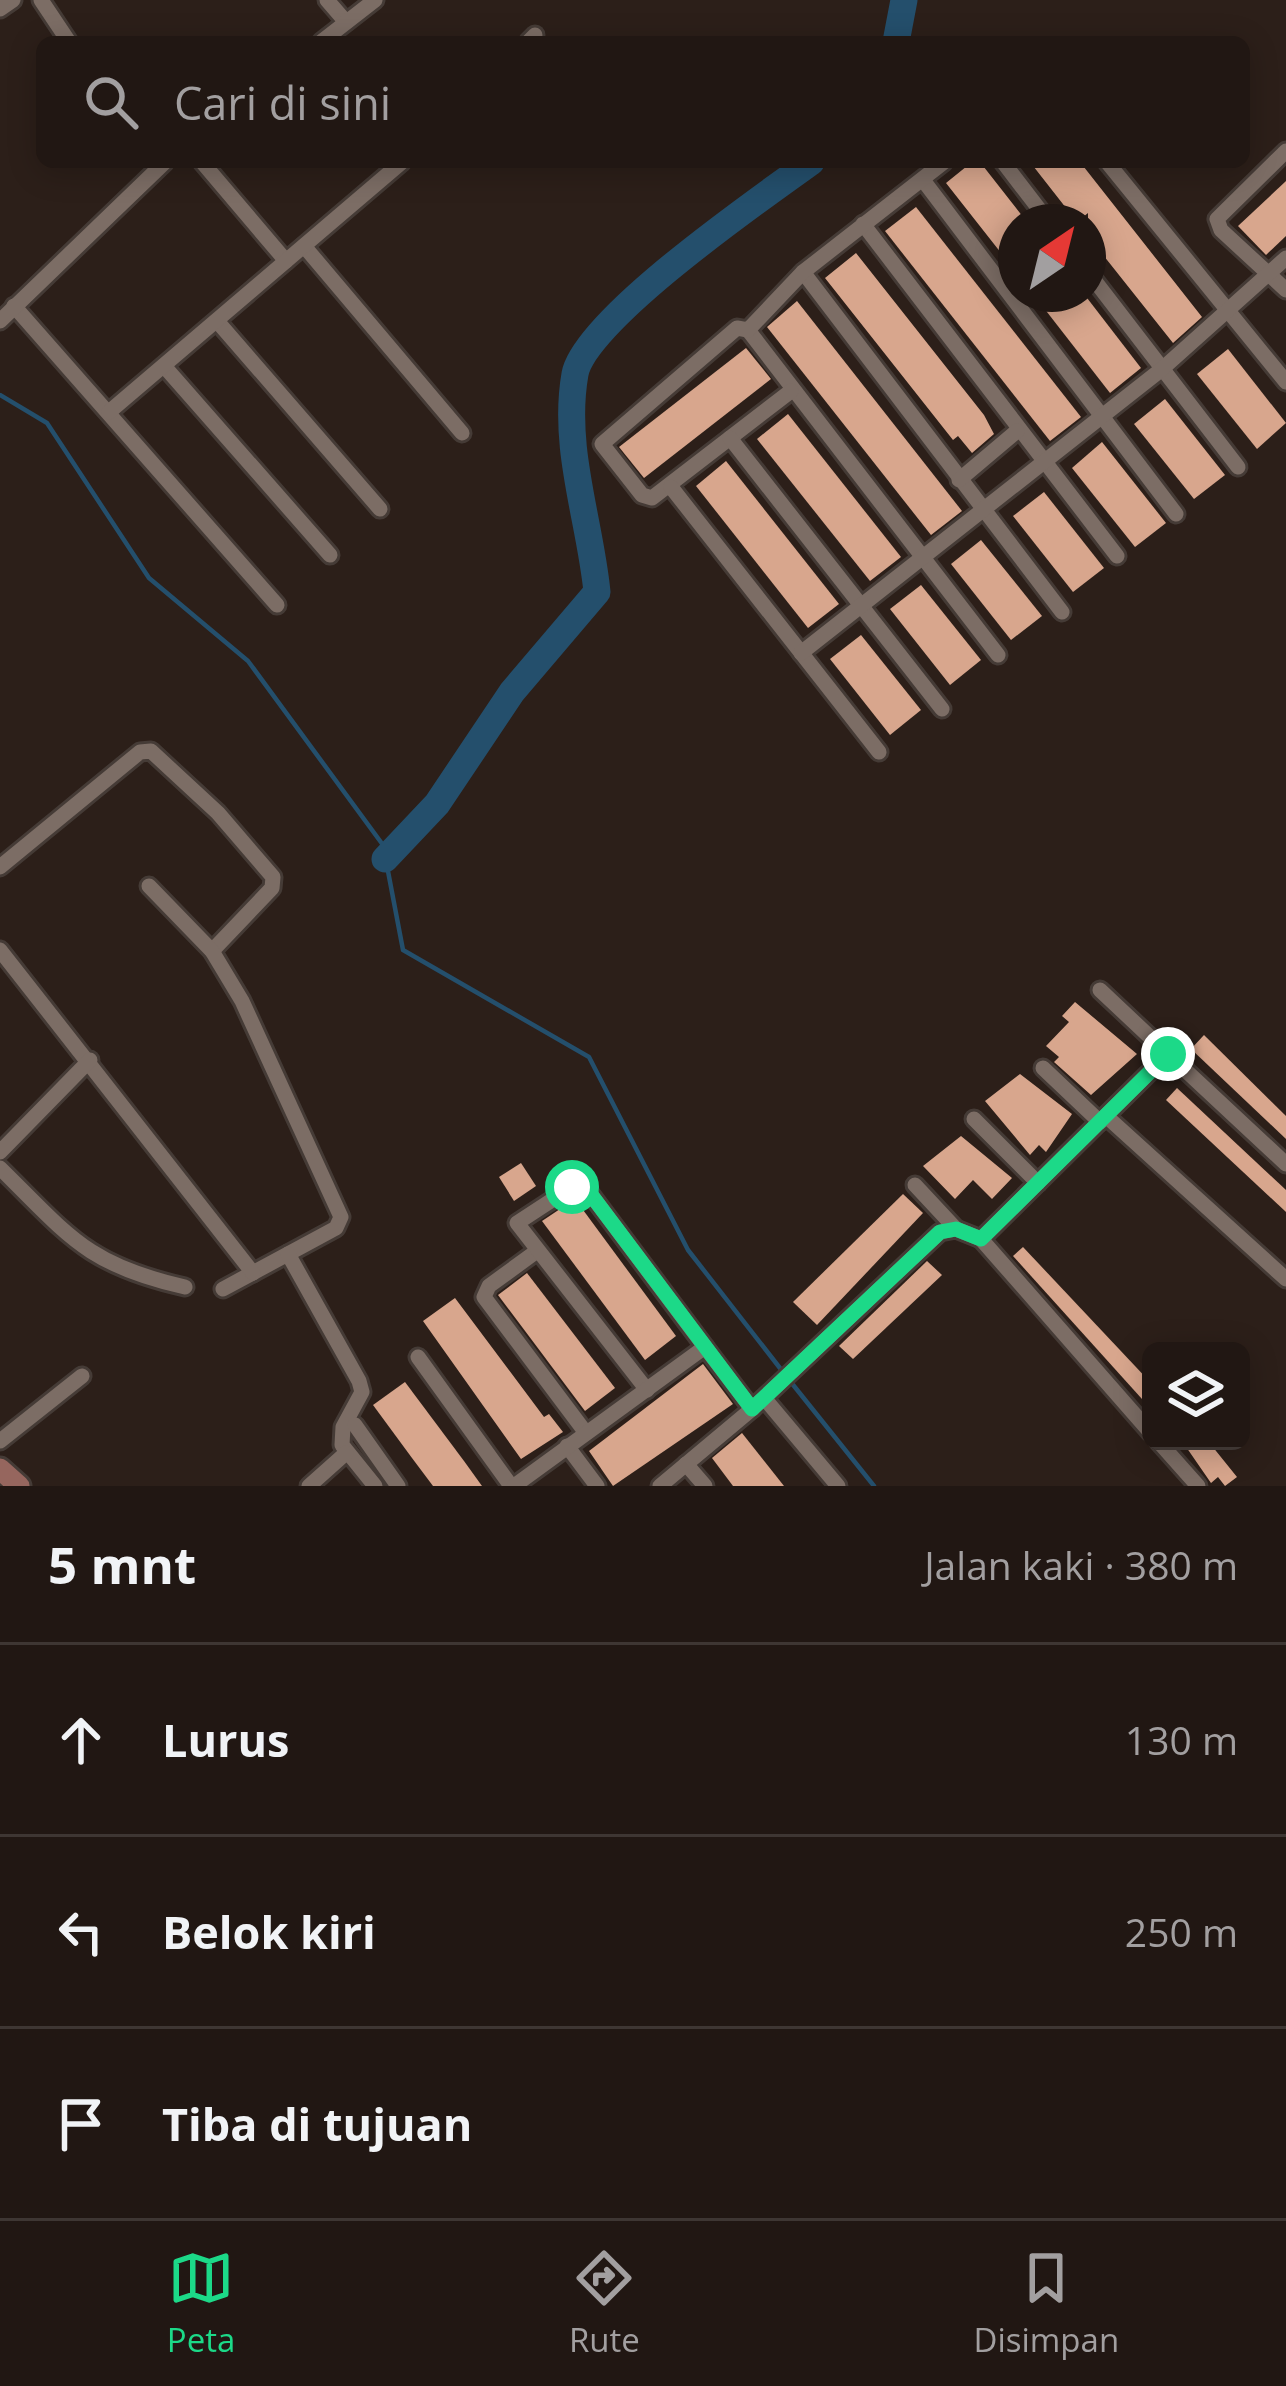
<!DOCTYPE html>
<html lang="id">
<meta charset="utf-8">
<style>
body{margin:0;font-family:"Open Sans",sans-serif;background:#2d2421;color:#f1f3f6}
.controls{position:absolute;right:36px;bottom:36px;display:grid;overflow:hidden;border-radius:18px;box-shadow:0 6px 30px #0003}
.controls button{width:108px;height:108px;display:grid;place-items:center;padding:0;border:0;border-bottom:3px solid #3e3633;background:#211713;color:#f1f3f6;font:60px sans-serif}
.compass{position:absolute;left:998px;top:204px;width:108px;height:108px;border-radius:50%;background:#211713;box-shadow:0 6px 30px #0003;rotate:35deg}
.stop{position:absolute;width:36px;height:36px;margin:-27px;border:9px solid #1cd988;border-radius:50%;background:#fff}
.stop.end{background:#1cd988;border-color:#fff;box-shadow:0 3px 12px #0008}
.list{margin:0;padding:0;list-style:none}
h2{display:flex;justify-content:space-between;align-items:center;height:156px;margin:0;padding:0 48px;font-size:51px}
h2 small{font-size:39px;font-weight:400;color:#a29fa0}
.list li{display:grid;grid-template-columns:78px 1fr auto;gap:36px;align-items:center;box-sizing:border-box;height:192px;padding:0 48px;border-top:3px solid #3e3633}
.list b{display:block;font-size:45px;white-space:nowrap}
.list em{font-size:39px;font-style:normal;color:#a29fa0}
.icon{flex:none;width:66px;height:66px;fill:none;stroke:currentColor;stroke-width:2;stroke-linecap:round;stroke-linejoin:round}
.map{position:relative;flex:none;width:1286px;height:1486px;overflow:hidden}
.search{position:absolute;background:#211713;box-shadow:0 6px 30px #0003;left:36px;right:36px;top:36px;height:132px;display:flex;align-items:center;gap:30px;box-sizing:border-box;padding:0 42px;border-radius:18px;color:#a29fa0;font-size:45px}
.sheet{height:732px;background:#211713}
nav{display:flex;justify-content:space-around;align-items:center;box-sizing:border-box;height:168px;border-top:3px solid #3e3633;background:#211713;font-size:33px;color:#a29fa0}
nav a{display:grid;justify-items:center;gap:6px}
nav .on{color:#1cd988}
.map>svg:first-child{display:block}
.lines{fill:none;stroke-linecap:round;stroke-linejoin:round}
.stream{stroke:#244f6c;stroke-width:4.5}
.river{stroke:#244f6c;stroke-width:27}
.building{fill:#d8a68d}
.street-casing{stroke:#453b36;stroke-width:21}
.secondary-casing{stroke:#453b36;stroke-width:27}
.street{stroke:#7c6d65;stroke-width:15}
.secondary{stroke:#96665e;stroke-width:21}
.route{stroke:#1cd988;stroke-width:15}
</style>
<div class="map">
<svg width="1286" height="1486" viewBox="0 0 1286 1486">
<rect width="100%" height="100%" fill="#2c1f19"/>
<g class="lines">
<!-- stream -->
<g class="stream">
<path d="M0,395L47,423L149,578L248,661L383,845L403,950L589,1057L688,1250L783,1372"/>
<path d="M790,1381L874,1486"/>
</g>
<!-- river -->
<g class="river">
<path d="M896,42L904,0"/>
<path d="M385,859L437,804L512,692L597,592C590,520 562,448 575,374C585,320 761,198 811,162"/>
<path d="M0,1484L2,1486"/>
</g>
</g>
<!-- building -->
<g class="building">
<path d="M972,162H980L1027,222H1016V272L946,183Z"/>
<path d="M1030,162H1080L1202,317L1173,343L1088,236V213L1077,222Z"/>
<path d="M1286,181V236L1266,255L1238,226Z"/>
<path d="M916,207L1081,417L1050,441L885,231Z"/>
<path d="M856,253L984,415L994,434L972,453L958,436L953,440L825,278Z"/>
<path d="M1033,294H1084L1141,368L1110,393Z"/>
<path d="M797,301L962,511L931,535L767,327Z"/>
<path d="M746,348L771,379L644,478L619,447Z"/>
<path d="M1228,349L1286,423L1257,449L1197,374Z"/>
<path d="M1165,399L1225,475L1194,499L1134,424Z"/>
<path d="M788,414L901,557L870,581L757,439Z"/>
<path d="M1102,442L1166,523L1135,547L1072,468Z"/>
<path d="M726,461L839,604L808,628L696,486Z"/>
<path d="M1044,492L1104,568L1073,592L1013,516Z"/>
<path d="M981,540L1042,616L1011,640L951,564Z"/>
<path d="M921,585L981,660L950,685L890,609Z"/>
<path d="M861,635L921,710L890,735L830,659Z"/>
<path d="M1075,1002L1137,1054L1091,1095L1054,1062L1059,1057L1046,1046L1069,1022L1062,1016Z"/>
<path d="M1204,1035L1286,1116V1139L1191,1049Z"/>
<path d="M1020,1074L1072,1114L1046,1152L1039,1145L1030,1155L985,1101Z"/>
<path d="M1177,1088L1286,1190V1212L1166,1100Z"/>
<path d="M961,1136L1012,1178L992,1199L973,1180L955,1199L923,1166Z"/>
<path d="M521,1163L536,1186L514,1201L499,1177Z"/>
<path d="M903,1194L923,1213L817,1325L793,1302Z"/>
<path d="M575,1199L676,1336L645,1360L542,1221Z"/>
<path d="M1023,1247L1151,1383V1409L1013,1256Z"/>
<path d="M927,1261L942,1275L853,1359L839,1346Z"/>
<path d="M527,1273L615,1388L585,1411L498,1295Z"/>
<path d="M455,1298L544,1417L549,1414L563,1432L521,1459L423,1321Z"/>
<path d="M703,1364L733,1404L613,1486L589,1451Z"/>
<path d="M405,1382L464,1461L482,1486H433L412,1458L373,1405Z"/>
<path d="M742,1433L765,1462L784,1486H733L712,1458Z"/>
<path d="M1182,1441H1208L1237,1477L1225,1486L1218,1477L1211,1483Z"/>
</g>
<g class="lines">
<!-- street casing -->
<g class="street-casing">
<g id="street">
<path d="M41,0L69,42"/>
<path d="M327,0L346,22"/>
<path d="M0,9L13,0"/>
<path d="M321,42L375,0"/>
<path d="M528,42L535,35"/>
<path d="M1286,151L1217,219L1221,230L1286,290"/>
<path d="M202,162L286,261"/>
<path d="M1003,162L1049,222"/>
<path d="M1107,162L1286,382"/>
<path d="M923,180L1176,514"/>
<path d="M863,224L1117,556"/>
<path d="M304,246L462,433"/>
<path d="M803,272L1062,612"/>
<path d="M1088,272L1238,467"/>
<path d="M14,306L277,605"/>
<path d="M0,321L165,162"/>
<path d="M217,321L380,509"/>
<path d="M748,330L998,655"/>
<path d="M164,366L330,555"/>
<path d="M791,391L652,498L642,495L602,444L737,328L748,330L803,272L944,162"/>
<path d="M109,412L402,162"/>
<path d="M730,438L942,709"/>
<path d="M959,480L1017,431"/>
<path d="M671,487L879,752"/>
<path d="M801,653L1162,369L1286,258"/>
<path d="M0,867L140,752L151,751L218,813L273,877L272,888L212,951"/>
<path d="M149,886L212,951L242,1001L341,1217L336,1228L223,1289"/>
<path d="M0,950L253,1273"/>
<path d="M1100,990L1168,1054"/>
<path d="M1043,1068L1100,1122"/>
<path d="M1106,1116L1286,1279"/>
<path d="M974,1119L1038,1183"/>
<path d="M0,1152L90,1060"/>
<path d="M0,1168C69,1236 87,1265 185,1287"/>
<path d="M915,1185L956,1229"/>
<path d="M981,1239L1151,1433"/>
<path d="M537,1251L489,1286L484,1297L586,1433"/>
<path d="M288,1254L359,1381L362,1392L343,1427L342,1445L375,1486"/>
<path d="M418,1357L511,1486"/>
<path d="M647,1390L517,1223L572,1187L586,1188L705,1347"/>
<path d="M765,1399L838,1486"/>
<path d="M355,1425L398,1486"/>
<path d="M0,1441L82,1376"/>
<path d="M1158,1441L1198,1486"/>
<path d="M567,1446L597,1486"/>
<path d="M686,1464L705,1486"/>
<path d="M309,1486L346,1453"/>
<path d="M514,1486L705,1347L752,1409L940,1232L956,1229L981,1239L1168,1054L1286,1164"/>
<path d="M660,1486L752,1409"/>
</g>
</g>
<!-- secondary casing -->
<g class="secondary-casing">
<path id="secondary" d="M0,1469L19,1486"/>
</g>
<!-- street -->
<use href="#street" class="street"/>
<!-- secondary -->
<use href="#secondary" class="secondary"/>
</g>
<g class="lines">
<!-- route -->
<path class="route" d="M572,1187L586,1188L752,1409L940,1232L956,1229L981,1239L1168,1054"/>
</g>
</svg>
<div class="controls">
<button><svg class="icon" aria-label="layers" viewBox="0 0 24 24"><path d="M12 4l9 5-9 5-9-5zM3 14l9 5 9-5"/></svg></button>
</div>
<svg class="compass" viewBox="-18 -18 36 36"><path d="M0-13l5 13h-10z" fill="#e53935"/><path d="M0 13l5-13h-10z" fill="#a29fa0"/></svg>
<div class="stop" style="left:572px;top:1187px"></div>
<div class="stop end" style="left:1168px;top:1054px"></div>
<div class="search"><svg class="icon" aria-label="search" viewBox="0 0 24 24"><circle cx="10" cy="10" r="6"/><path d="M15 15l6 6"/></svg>Cari di sini</div>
</div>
<section class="sheet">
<h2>5 mnt<small>Jalan kaki · 380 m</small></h2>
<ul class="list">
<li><svg class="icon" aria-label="ahead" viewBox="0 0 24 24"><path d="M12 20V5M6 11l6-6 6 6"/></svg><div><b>Lurus</b></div><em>130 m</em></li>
<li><svg class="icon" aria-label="left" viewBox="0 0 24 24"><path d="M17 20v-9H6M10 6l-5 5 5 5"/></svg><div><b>Belok kiri</b></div><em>250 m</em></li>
<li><svg class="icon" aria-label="arrive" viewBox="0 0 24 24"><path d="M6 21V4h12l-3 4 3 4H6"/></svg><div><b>Tiba di tujuan</b></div></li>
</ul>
</section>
<nav>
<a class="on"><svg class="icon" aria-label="map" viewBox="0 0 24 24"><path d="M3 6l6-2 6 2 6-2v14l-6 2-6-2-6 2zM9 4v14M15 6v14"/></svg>Peta</a>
<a><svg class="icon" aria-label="directions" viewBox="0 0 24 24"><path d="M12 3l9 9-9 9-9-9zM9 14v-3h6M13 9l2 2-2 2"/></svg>Rute</a>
<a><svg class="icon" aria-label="saved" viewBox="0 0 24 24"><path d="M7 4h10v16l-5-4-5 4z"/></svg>Disimpan</a>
</nav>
